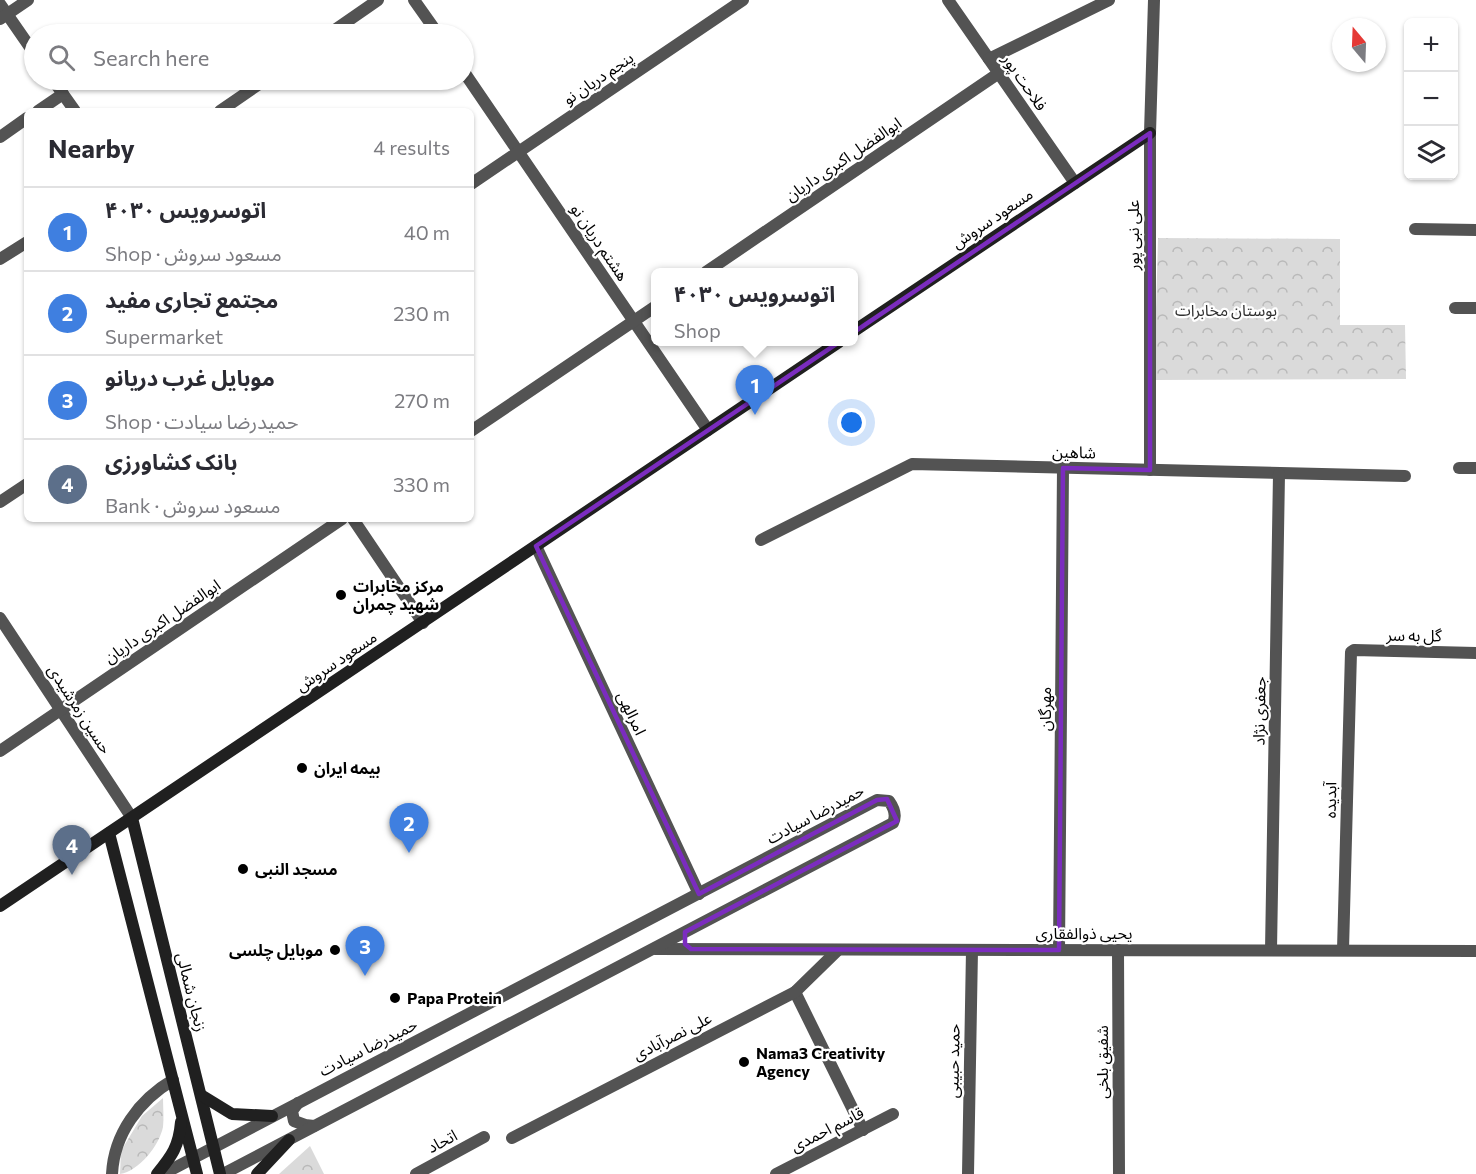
<!DOCTYPE html>
<meta charset="utf-8">
<style>
body{margin:0;font-family:Commissioner,"Noto Sans Arabic",sans-serif;background:#f2f2f3;color:#2b2b33}
.controls{position:absolute;right:18px;top:18px;display:grid;overflow:hidden;border-radius:9px;box-shadow:0 2px 4px #0004}
.controls button{width:54px;height:54px;display:grid;place-items:center;padding:0;border:0;border-bottom:2px solid #e1e1e2;background:#fff;color:#2b2b33;font:30px sans-serif}
.compass{position:absolute;left:1332px;top:18px;width:54px;height:54px;border-radius:50%;background:#fff;box-shadow:0 2px 4px #0004;rotate:341deg}
.you{position:absolute;left:852px;top:423px;width:21px;height:21px;margin:-15px;border:4px solid #fff;border-radius:50%;background:#1a73e8;box-shadow:0 0 0 9px #1a73e833}
.badge{display:grid;place-items:center;width:39px;height:39px;border-radius:50%;background:#000;color:#fff;font-size:20px;font-weight:700}
.pin{position:absolute;translate:-50% -50px;filter:drop-shadow(0 2px 3px #0008)}
.pin::after{content:'';position:absolute;top:32px;width:21px;height:18px;background:inherit;clip-path:polygon(0 0,100% 0,50% 100%)}
.popup{position:absolute;left:651px;top:268px;width:207px;height:78px;box-sizing:border-box;display:grid;place-content:center;border-radius:9px;background:#fff;filter:drop-shadow(0 2px 4px #0005);font-size:20px;white-space:nowrap;color:#7c7c81}
.popup b{font-size:22px;color:#2b2b33}
.popup::after{content:'';position:absolute;left:50%;top:100%;margin-left:-12px;border:12px solid transparent;border-top-color:#fff}
.list{margin:0;padding:0;list-style:none}
h2{display:flex;justify-content:space-between;align-items:center;height:78px;margin:0;padding:0 24px;font-size:26px}
h2 small{font-size:20px;font-weight:400;color:#7c7c81}
.list li{display:grid;grid-template-columns:39px 1fr auto;gap:18px;align-items:center;box-sizing:border-box;height:84px;padding:0 24px;border-top:2px solid #e1e1e2}
.list b{display:block;font-size:22px;white-space:nowrap}
.list p{margin:0;font-size:20px;white-space:nowrap;color:#7c7c81}
.list em{font-size:20px;font-style:normal;color:#7c7c81}
.icon{flex:none;width:33px;height:33px;fill:none;stroke:currentColor;stroke-width:2;stroke-linecap:round;stroke-linejoin:round}
.map{position:relative;flex:none;width:1476px;height:1174px;overflow:hidden}
.search{position:absolute;background:#fff;box-shadow:0 2px 4px #0004;left:24px;top:24px;width:450px;height:66px;display:flex;align-items:center;gap:15px;box-sizing:border-box;padding:0 21px;border-radius:33px;color:#7c7c81;font-size:22px}
.panel{position:absolute;background:#fff;box-shadow:0 2px 4px #0004;left:24px;top:108px;width:450px;height:414px;border-radius:9px}
.map>svg:first-child{display:block}
.forest{fill:url(#forest-crowns)}
.lines{fill:none;stroke-linecap:round;stroke-linejoin:round}
.minor{stroke:#535353;stroke-width:12}
.tertiary{stroke:#535353;stroke-width:12}
.secondary{stroke:#202020;stroke-width:12}
.marked{fill:none;stroke:#7b2cbf;stroke-width:4.5;stroke-linejoin:round}
.poi-dot{fill:#000;stroke:#fff;stroke-width:2}
.labels{text-anchor:middle;stroke-width:4.5;stroke-linejoin:round;paint-order:stroke}
.street-label{font-size:16px;fill:#000;stroke:#fff}
.park-label{font-size:16px;fill:#313131;stroke:#fff}
.poi-label{font-size:16px;font-weight:bold;fill:#000;stroke:#fff;text-anchor:start}
</style>
<div class="map">
<svg width="1476" height="1174" viewBox="0 0 1476 1174">
<defs>
<pattern id="forest-crowns" width="20" height="18" patternUnits="userSpaceOnUse" patternTransform="scale(1.5)"><rect width="20" height="18" fill="#dadada"/><path d="M2 6a3 3 0 1 1 6 0M12 15a3 3 0 1 1 6 0" fill="none" stroke="#b9b9b9"/></pattern>
</defs>
<rect width="100%" height="100%" fill="#fff"/>
<!-- forest -->
<g class="forest">
<path d="M1158,238L1340,239V325H1405L1406,379L1154,380Z"/>
<path d="M163,1098C163,1107 164,1118 163,1127C159,1146 139,1171 120,1174L121,1151L142,1116Z"/>
<path d="M310,1146L324,1174H279Z"/>
</g>
<g class="lines">
<!-- minor -->
<g class="minor">
<path d="M414,0L438,34"/>
<path d="M948,0L1075,183"/>
<path d="M0,4L34,53"/>
<path d="M0,19L28,0"/>
<path d="M329,34L378,0"/>
<path d="M989,59L1109,0"/>
<path d="M464,72L708,430"/>
<path d="M53,80L75,111"/>
<path d="M38,111L63,94"/>
<path d="M220,111L265,80"/>
<path d="M0,137L27,118"/>
<path d="M471,184L743,0"/>
<path d="M1415,229L1476,230"/>
<path d="M0,259L27,242"/>
<path d="M706,272L999,73"/>
<path d="M1455,308H1476"/>
<path d="M471,431L656,306"/>
<path d="M1459,468H1476"/>
<path d="M1150,470V133L1154,0"/>
<path d="M0,502L27,484"/>
<path d="M353,519L423,623"/>
<path d="M761,540L912,464L1405,476"/>
<path d="M536,546L699,894"/>
<path d="M0,618L132,818"/>
<path d="M0,751L342,519"/>
<path d="M1059,950L1063,468"/>
<path d="M1118,950L1119,1174"/>
<path d="M1271,950L1279,474"/>
<path d="M1343,950L1351,652L1354,650L1476,653"/>
<path d="M795,992L863,1130"/>
<path d="M512,1138L795,992L838,950"/>
<path d="M112,1174C114,1134 139,1100 173,1080"/>
<path d="M416,1174L484,1137"/>
<path d="M776,1174L893,1114"/>
<path d="M968,1174L972,950"/>
</g>
<!-- tertiary -->
<g class="tertiary">
<path d="M655,949L1476,951"/>
<path d="M298,1103L292,1111L294,1121L305,1125L314,1126"/>
<path d="M163,1174L877,800L889,801C894,808 897,815 893,823L223,1174"/>
</g>
<!-- secondary -->
<g class="secondary">
<path d="M854,331L1150,133"/>
<path d="M132,818L220,1174"/>
<path d="M109,833L197,1174"/>
<path d="M0,906L839,342"/>
<path d="M201,1095L232,1114L272,1116"/>
<path d="M157,1174C172,1156 179,1146 181,1122"/>
<path d="M257,1174L289,1140"/>
</g>
</g>
<!-- marked area -->
<path class="marked" d="M1150,133V470L1063,468L1059,950L691,949L685,944V932L897,821L887,799L877,800L699,894L536,546Z"/>
<!-- markers -->
<g class="poi-dot">
<circle cx="341" cy="595" r="6"/>
<circle cx="302" cy="768" r="6"/>
<circle cx="243" cy="869" r="6"/>
<circle cx="335" cy="950" r="6"/>
<circle cx="395" cy="998" r="6"/>
<circle cx="744" cy="1062" r="6"/>
</g>
<g class="labels">
<!-- street labels -->
<g class="street-label">
<text transform="translate(598 78) rotate(-34)" y="6">پنجم دریان‌ نو</text>
<text transform="translate(1025 82) rotate(55)" y="6">فلاحت پور</text>
<text transform="translate(843 159) rotate(-34)" y="6">ابوالفضل اکبری داریان</text>
<text transform="translate(992 218) rotate(-34)" y="6">مسعود سروش</text>
<text transform="translate(1133 235) rotate(-90)" y="6">علی نبی پور</text>
<text transform="translate(600 242) rotate(56)" y="6">هشتم دریان‌ نو</text>
<text transform="translate(1074 452) rotate(1)" y="6">شاهین</text>
<text transform="translate(162 621) rotate(-34)" y="6">ابوالفضل اکبری داریان</text>
<text transform="translate(1414 635) rotate(1)" y="6">گل به سر</text>
<text transform="translate(336 661) rotate(-34)" y="6">مسعود سروش</text>
<text transform="translate(80 709) rotate(57)" y="6">حسین زمرشيدی</text>
<text transform="translate(1045 709) rotate(-90)" y="6">مهرگان</text>
<text transform="translate(1259 711) rotate(-89)" y="6">جعفری نژاد</text>
<text transform="translate(632 713) rotate(65)" y="6">امرالهی</text>
<text transform="translate(1330 800) rotate(-89)" y="6">آبدیده</text>
<text transform="translate(815 814) rotate(-28)" y="6">حمیدرضا سیادت</text>
<text x="1084" y="939">یحیی ذوالفقاری</text>
<text transform="translate(192 992) rotate(76)" y="6">زنجان شمالی</text>
<text transform="translate(672 1036) rotate(-27)" y="6">علی نصرآبادی</text>
<text transform="translate(368 1047) rotate(-27)" y="6">حمیدرضا سیادت</text>
<text transform="translate(953 1061) rotate(-89)" y="6">حمید حبیبی</text>
<text transform="translate(1102 1062) rotate(-90)" y="6">شفیق بلخی</text>
<text transform="translate(827 1129) rotate(-27)" y="6">قاسم احمدی</text>
<text transform="translate(442 1141) rotate(-28)" y="6">اتحاد</text>
</g>
<!-- park labels -->
<g class="park-label">
<text x="1226" y="316">بوستان مخابرات</text>
</g>
<!-- poi labels -->
<g class="poi-label">
<text x="353" y="592">مرکز مخابرات<tspan x="353" dy="18">شهید چمران</tspan></text>
<text x="314" y="774">بیمه ایران</text>
<text x="255" y="875">مسجد النبی</text>
<text x="323" y="956" text-anchor="end">موبایل چلسی</text>
<text x="407" y="1004">Papa Protein</text>
<text x="756" y="1059">Nama3 Creativity<tspan x="756" dy="18">Agency</tspan></text>
</g>
</g>
</svg>
<div class="controls">
<button>+</button>
<button>−</button>
<button><svg class="icon" aria-label="layers" viewBox="0 0 24 24"><path d="M12 4l9 5-9 5-9-5zM3 14l9 5 9-5"/></svg></button>
</div>
<svg class="compass" viewBox="-18 -18 36 36"><path d="M0-13l5 13h-10z" fill="#e53935"/><path d="M0 13l5-13h-10z" fill="#7c7c81"/></svg>
<div class="you"></div>
<div class="pin badge" style="left:755px;top:415px;background:#3f7fe0">1</div>
<div class="popup"><b>اتوسرویس ۴۰۳۰</b>Shop</div>
<div class="pin badge" style="left:409px;top:853px;background:#3f7fe0">2</div>
<div class="pin badge" style="left:365px;top:976px;background:#3f7fe0">3</div>
<div class="pin badge" style="left:72px;top:875px;background:#5c6f8a">4</div>
<div class="search"><svg class="icon" aria-label="search" viewBox="0 0 24 24"><circle cx="10" cy="10" r="6"/><path d="M15 15l6 6"/></svg>Search here</div>
<section class="panel">
<h2>Nearby<small>4 results</small></h2>
<ul class="list">
<li><span class="badge" style="background:#3f7fe0">1</span><div><b>اتوسرویس ۴۰۳۰</b><p>Shop · مسعود سروش</p></div><em>40 m</em></li>
<li><span class="badge" style="background:#3f7fe0">2</span><div><b>مجتمع تجاری مفید</b><p>Supermarket</p></div><em>230 m</em></li>
<li><span class="badge" style="background:#3f7fe0">3</span><div><b>موبایل غرب دریانو</b><p>Shop · حمیدرضا سیادت</p></div><em>270 m</em></li>
<li><span class="badge" style="background:#5c6f8a">4</span><div><b>بانک کشاورزی</b><p>Bank · مسعود سروش</p></div><em>330 m</em></li>
</ul>
</section>
</div>
